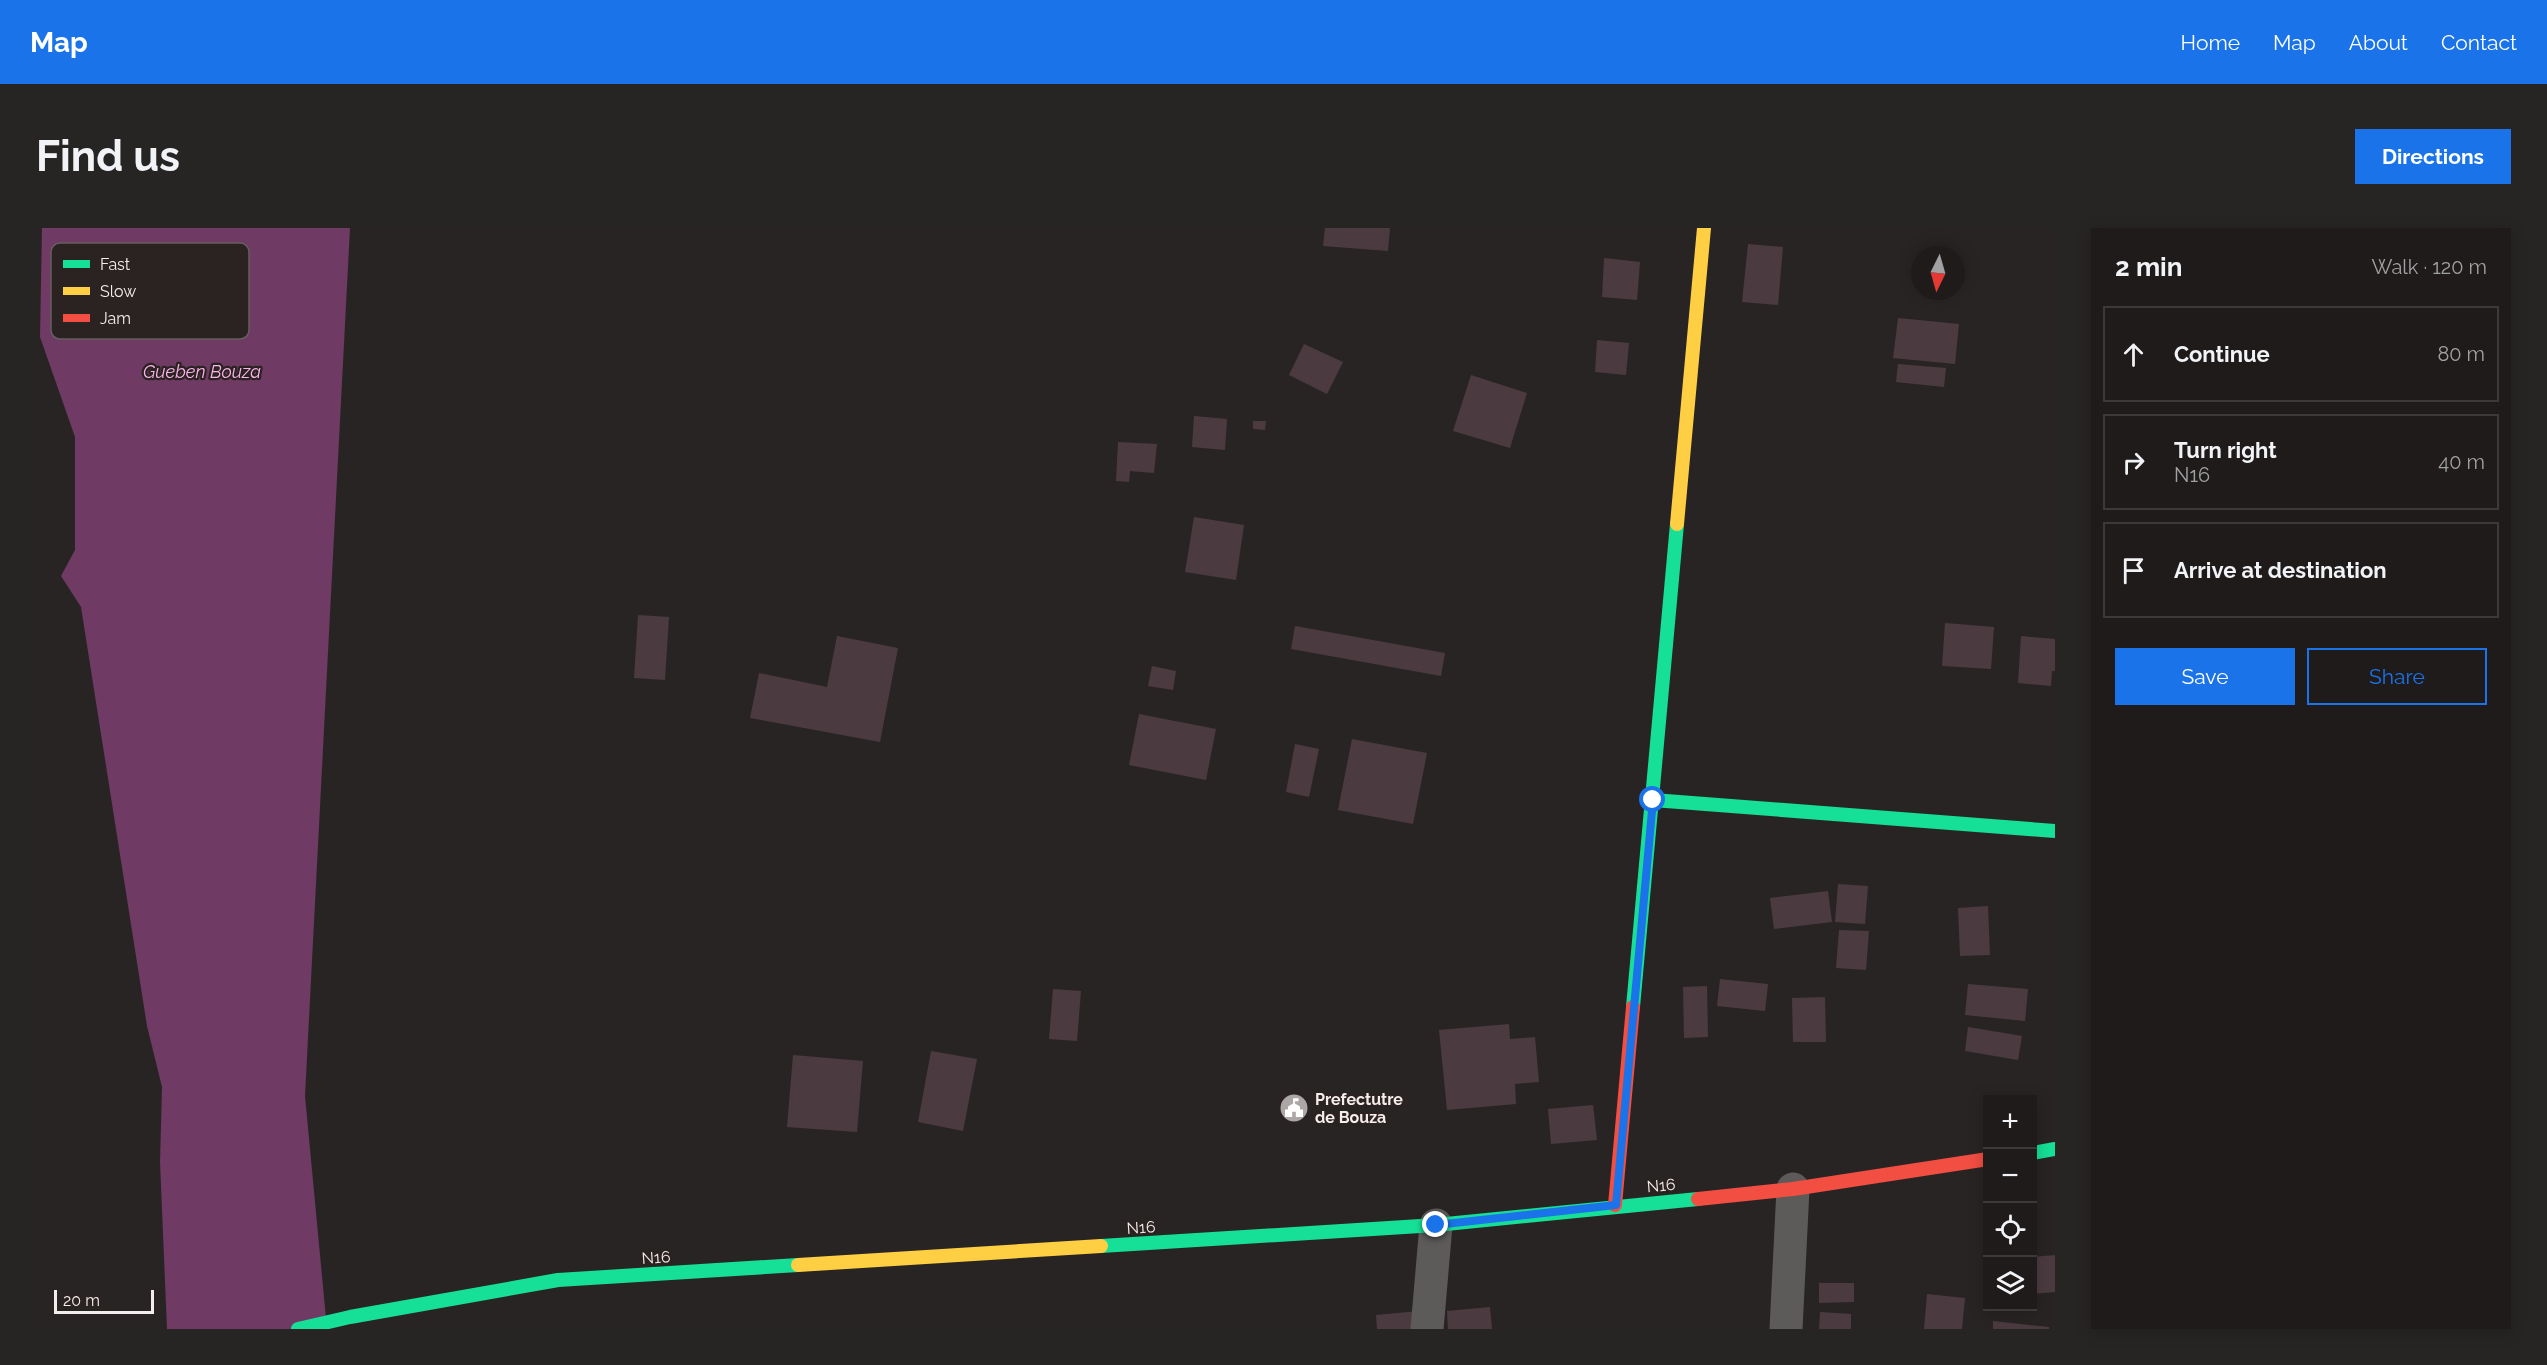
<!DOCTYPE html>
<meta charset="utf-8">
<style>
body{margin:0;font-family:Raleway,sans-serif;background:#272424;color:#f1f3f6}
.controls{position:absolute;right:18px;bottom:18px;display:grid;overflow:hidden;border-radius:0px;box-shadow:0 3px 15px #0003}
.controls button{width:54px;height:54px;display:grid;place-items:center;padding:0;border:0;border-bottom:2px solid #3c393a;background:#1f1b1b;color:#f1f3f6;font:30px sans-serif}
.compass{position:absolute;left:1875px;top:18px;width:54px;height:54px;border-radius:50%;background:#1f1b1b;box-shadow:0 3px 15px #0003;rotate:185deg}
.scale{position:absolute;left:18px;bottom:15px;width:100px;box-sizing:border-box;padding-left:6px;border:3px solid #f3edec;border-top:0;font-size:16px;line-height:21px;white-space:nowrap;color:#f3edec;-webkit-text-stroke:4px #2b2222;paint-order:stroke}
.stop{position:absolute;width:18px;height:18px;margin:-14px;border:4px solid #1a73e8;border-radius:50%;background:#fff}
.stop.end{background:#1a73e8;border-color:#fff;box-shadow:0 2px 6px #0008}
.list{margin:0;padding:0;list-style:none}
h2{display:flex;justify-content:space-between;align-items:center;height:78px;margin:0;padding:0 24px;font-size:26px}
h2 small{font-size:20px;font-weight:400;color:#a1a1a3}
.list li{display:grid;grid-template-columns:39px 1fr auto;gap:18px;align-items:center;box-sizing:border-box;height:96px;margin:0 12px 12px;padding:0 12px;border:2px solid #3c393a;border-radius:0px}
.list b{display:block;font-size:22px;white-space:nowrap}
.list p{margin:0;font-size:20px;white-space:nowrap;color:#a1a1a3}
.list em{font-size:20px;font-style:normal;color:#a1a1a3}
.actions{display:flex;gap:12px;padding:18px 24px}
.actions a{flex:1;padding:14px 0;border:2px solid #1a73e8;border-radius:0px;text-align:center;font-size:21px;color:#1a73e8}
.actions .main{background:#1a73e8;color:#fff}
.icon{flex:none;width:33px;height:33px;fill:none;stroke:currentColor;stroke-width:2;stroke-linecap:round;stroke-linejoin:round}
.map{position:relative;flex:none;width:2019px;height:1101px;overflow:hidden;border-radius:0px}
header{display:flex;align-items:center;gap:36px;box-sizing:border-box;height:84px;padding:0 30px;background:#1a73e8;color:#fff}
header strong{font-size:28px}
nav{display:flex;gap:33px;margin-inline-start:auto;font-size:21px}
.intro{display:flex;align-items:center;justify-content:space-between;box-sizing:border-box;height:144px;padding:0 36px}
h1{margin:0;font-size:42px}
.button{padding:15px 27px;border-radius:0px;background:#1a73e8;color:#fff;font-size:21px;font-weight:700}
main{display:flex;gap:36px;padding:0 36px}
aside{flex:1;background:#1f1b1b;border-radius:0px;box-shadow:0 3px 15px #0003}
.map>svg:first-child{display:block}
.water{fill:#6f3a63}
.building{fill:#4b3b41}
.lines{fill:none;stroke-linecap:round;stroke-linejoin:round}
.street{stroke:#5d5b5a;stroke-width:33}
.fast{stroke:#16e098;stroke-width:14}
.slow{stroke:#ffcf43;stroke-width:14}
.jam{stroke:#f24e42;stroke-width:14}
.route{stroke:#1a73e8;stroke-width:8}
.labels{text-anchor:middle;stroke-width:4.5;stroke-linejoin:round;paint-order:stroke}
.poi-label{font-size:16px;font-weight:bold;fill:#f3edec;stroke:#2b2222;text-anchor:start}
.street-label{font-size:16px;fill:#f3edec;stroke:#2b2222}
.water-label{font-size:18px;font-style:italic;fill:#fbb5e9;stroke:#2b2222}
.key{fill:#2b2222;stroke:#675f5f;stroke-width:1.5}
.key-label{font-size:16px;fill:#f3edec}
</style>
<header>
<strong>Map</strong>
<nav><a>Home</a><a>Map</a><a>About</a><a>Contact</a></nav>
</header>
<div class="intro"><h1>Find us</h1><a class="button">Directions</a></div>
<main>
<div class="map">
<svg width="2019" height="1101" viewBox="0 0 2019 1101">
<rect width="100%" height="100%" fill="#292424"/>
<!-- water -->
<path class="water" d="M6,0H314L269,868L291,1101H131L124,934L126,859L111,798L45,379L25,348L39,322V209L4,109Z"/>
<!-- building -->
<g class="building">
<path d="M1289,0H1354L1352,23L1287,18Z"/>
<path d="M1712,16L1747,19L1742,77L1706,74Z"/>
<path d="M1568,30L1604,34L1601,72L1566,69Z"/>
<path d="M1862,90L1923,96L1919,136L1857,130Z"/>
<path d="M1561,112L1593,115L1590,147L1559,144Z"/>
<path d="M1268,116L1307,134L1291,166L1253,147Z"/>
<path d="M1862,136L1910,140L1908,159L1860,154Z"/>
<path d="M1435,147L1491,165L1474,220L1417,203Z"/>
<path d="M1158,188L1191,191L1189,222L1156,219Z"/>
<path d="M1217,193H1230L1229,202L1217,201Z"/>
<path d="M1082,214L1121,216L1118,245L1094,243L1093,254L1080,253Z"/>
<path d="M1158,289L1208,297L1200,352L1149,344Z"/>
<path d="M602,387L633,389L629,452L598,450Z"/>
<path d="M1909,395L1958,399L1955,441L1906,438Z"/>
<path d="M1259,398L1409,425L1405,448L1255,421Z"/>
<path d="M801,408L862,420L844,514L714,490L723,445L791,459Z"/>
<path d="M1985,408L2019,411V443H2016L2015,458L1982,455Z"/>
<path d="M1116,438L1140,443L1137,462L1112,458Z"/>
<path d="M1103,486L1180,501L1170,552L1093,537Z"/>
<path d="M1316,511L1391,525L1377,596L1302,582Z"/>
<path d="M1259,516L1283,521L1273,569L1250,564Z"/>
<path d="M1802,656L1832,658L1829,696L1799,694Z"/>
<path d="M1792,663L1796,694L1738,701L1734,670Z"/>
<path d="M1952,678L1954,727L1924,728L1922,680Z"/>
<path d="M1803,702L1833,703L1830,742L1800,740Z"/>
<path d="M1684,751L1732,756L1729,783L1681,778Z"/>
<path d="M1932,756L1992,761L1989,793L1929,787Z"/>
<path d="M1671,758L1672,809L1648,810L1647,759Z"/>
<path d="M1017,761L1045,763L1041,813L1013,811Z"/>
<path d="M1789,769L1790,814H1757L1756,770Z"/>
<path d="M1473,796L1474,811L1499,809L1503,854L1479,856L1480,876L1411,882L1403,802Z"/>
<path d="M1932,799L1986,808L1982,832L1929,823Z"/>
<path d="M895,823L941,831L927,903L882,894Z"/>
<path d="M757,827L827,833L821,904L751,899Z"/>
<path d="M1557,877L1561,912L1515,916L1512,881Z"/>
<path d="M2019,1027V1064L1996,1066V1029Z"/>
<path d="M1783,1055H1818V1074L1783,1075Z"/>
<path d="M1891,1066L1929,1070L1926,1101H1888Z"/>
<path d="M1454,1079L1456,1101H1412L1411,1083Z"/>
<path d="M1383,1083L1385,1101H1341L1340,1087Z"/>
<path d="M1784,1084L1815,1086V1101H1783Z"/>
<path d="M1957,1093L2013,1099V1101H1957Z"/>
</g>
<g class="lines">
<!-- street -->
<g class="street">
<path d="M1391,1101L1400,997"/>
<path d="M1750,1101L1757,961"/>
</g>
<!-- fast -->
<g class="fast">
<path d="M1617,572L2019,603"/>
<path d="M1597,779L1641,296"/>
<path d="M1996,925L2019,921"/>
<path d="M1065,1018L1400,997L1662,971"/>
<path d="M262,1101L314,1089L522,1052L762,1037"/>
</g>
<!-- slow -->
<g class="slow">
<path d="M1641,296L1668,0"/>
<path d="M762,1037L1065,1018"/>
</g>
<!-- jam -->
<g class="jam">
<path d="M1662,971L1757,961L1952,931"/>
<path d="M1579,977L1597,779"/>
</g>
</g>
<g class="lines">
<!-- route -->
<path class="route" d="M1400,997L1580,977L1617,572"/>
</g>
<!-- icons -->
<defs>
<g id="civic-disc" transform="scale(1.5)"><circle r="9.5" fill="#aca7a6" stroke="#2b2222"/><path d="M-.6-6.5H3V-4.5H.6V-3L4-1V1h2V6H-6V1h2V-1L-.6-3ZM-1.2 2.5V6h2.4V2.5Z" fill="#fff"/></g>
</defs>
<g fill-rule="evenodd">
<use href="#civic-disc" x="1258" y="880"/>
</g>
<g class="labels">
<!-- poi labels -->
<g class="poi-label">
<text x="1279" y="877">Prefectutre<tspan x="1279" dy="18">de Bouza</tspan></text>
</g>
<!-- street labels -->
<g class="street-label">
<text transform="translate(1625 957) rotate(-5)" y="6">N16</text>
<text transform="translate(1105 999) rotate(-4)" y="6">N16</text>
<text transform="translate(620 1029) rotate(-4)" y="6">N16</text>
</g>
<!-- water labels -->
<g class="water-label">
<text x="166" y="150">Gueben Bouza</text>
</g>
</g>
<!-- legend -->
<rect x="15" y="15" width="198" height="96" rx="9" class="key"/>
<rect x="27" y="32" width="27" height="8" fill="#16e098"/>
<rect x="27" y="59" width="27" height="8" fill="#ffcf43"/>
<rect x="27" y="86" width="27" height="8" fill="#f24e42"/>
<g class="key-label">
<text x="64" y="42">Fast</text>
<text x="64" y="69">Slow</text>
<text x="64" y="96">Jam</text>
</g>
</svg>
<div class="controls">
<button>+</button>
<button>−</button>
<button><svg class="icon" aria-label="locate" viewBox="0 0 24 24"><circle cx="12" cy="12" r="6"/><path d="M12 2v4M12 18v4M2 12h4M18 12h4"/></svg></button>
<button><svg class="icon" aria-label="layers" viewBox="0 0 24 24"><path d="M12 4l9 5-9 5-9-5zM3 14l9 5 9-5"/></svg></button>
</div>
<svg class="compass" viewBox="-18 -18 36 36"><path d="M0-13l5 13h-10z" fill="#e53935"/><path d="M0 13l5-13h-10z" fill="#a1a1a3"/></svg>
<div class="scale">20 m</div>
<div class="stop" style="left:1617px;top:572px"></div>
<div class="stop end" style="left:1400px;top:997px"></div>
</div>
<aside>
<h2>2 min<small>Walk · 120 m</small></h2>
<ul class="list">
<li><svg class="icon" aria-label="ahead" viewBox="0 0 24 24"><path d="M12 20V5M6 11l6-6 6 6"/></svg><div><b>Continue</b></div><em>80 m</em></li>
<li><svg class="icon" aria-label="right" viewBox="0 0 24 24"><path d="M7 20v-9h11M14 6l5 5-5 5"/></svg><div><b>Turn right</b><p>N16</p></div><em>40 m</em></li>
<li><svg class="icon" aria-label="arrive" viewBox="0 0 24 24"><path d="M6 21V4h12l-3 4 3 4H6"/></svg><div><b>Arrive at destination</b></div></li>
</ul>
<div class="actions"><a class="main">Save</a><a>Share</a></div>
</aside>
</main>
